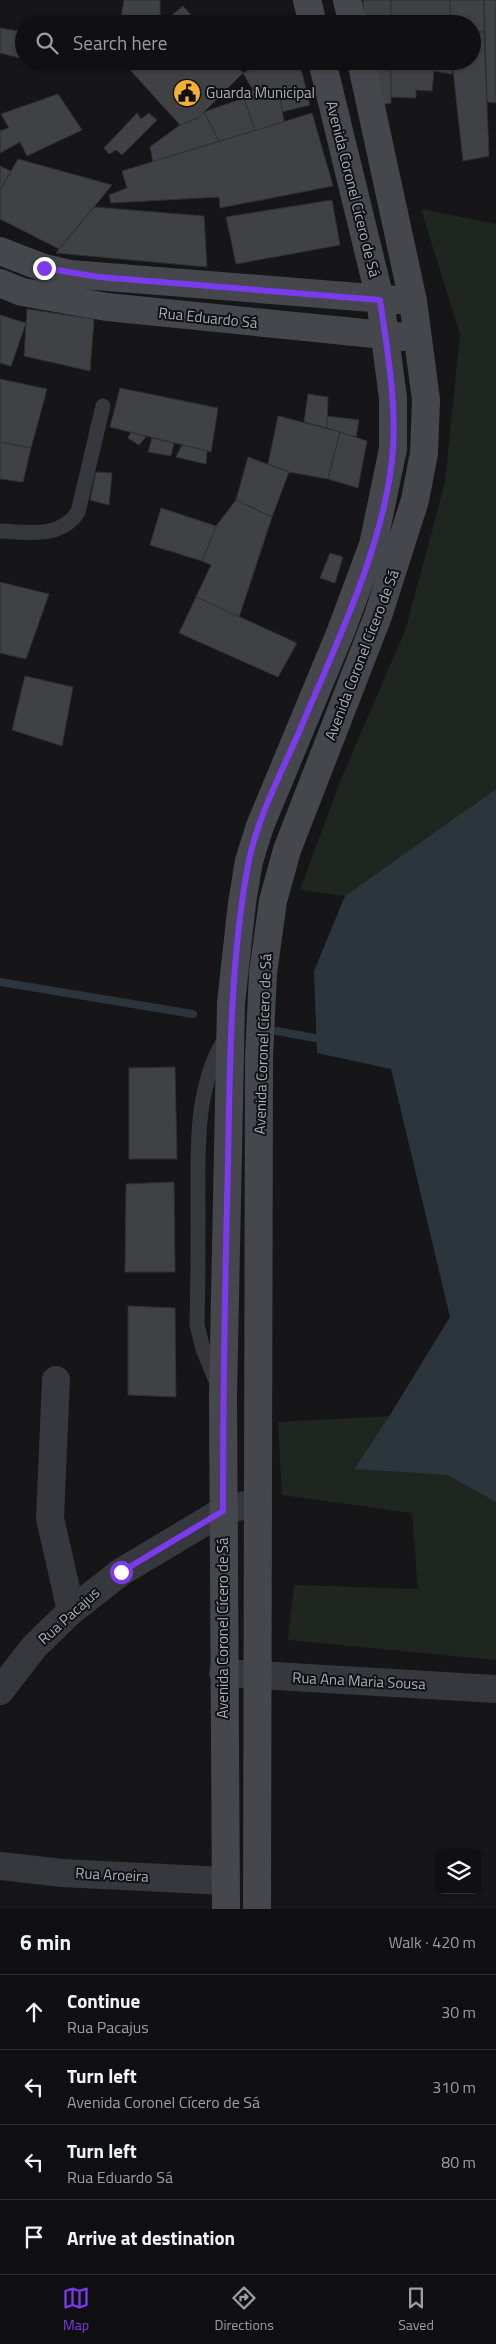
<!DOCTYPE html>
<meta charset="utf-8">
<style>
body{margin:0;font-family:"Titillium Web",sans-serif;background:#1e1e20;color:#f1f3f6}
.controls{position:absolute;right:15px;bottom:15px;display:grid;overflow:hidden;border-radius:8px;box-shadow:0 1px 4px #0004}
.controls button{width:45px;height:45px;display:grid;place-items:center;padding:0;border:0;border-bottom:1px solid #303032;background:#101012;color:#f1f3f6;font:25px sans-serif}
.stop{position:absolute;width:15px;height:15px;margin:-11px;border:4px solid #7c3aed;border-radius:50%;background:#fff}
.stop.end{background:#7c3aed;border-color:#fff;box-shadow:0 1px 5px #0008}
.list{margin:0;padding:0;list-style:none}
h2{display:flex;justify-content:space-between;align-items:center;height:65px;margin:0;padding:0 20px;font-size:21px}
h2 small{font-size:16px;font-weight:400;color:#9c9d9f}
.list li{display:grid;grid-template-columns:32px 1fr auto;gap:15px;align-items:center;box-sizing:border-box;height:75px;padding:0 20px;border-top:1px solid #303032}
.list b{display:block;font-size:19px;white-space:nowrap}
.list p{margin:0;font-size:16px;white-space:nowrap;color:#9c9d9f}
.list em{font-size:16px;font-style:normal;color:#9c9d9f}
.icon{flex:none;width:28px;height:28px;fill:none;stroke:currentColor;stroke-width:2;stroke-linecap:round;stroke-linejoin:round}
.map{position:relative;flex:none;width:496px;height:1909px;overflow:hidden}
.search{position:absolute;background:#101012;box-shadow:0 1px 4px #0004;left:15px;right:15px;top:15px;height:55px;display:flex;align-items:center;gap:12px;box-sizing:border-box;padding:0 18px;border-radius:28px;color:#9c9d9f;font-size:19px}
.sheet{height:365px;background:#101012}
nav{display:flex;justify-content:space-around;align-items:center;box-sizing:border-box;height:70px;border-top:1px solid #303032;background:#101012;font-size:14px;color:#9c9d9f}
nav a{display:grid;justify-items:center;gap:2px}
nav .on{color:#7c3aed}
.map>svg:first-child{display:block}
.green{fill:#1e261f}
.water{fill:#2c353c}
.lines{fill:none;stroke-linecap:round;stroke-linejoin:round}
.stream{stroke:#2c353c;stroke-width:8}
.building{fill:#404145;stroke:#303034}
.lane{stroke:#37383d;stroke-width:15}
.street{stroke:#37383d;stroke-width:28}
.secondary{stroke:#45474d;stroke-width:28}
.route{stroke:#7c3aed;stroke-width:6}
.labels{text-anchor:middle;stroke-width:4;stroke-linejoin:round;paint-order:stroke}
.poi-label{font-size:15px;fill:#a8adb8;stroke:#111113;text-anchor:start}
.street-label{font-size:15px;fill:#a8adb8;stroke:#111113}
</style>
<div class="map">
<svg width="496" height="1909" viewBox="0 0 496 1909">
<rect width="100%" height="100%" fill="#161618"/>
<!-- green -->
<g class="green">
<path d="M421,209L496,224V789L345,896L300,890L339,784L406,628L445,482L460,334Z"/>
<path d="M390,1416L354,1468L447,1475L496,1502V1660L288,1640L294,1585L418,1589L412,1513L282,1495L278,1422Z"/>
</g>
<!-- water -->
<path class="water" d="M496,789V1502L447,1475L354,1469L390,1415L450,1317L391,1069L317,1053L314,971L345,896Z"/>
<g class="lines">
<!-- stream -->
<g class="stream">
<path d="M0,982L193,1014"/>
<path d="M277,1031L326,1040"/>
</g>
</g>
<!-- building -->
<g class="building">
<path d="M124,0H160V24H120Z"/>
<path d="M363,0H391V24H365Z"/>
<path d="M391,0H450L451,24H391Z"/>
<path d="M450,0H484V32H472V24H451Z"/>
<path d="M484,0H496V103L487,102Z"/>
<path d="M183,6L199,24H161Z"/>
<path d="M0,28L24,32V59L0,53Z"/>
<path d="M472,32H484L489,156L463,161L452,61H472Z"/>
<path d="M122,61H232L243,73L198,118L180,125Z"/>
<path d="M265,61H299L310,105L282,112L279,92L268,93L265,84L253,90L243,73Z"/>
<path d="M369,61H391V103L379,105Z"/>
<path d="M391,61H452V74L434,71L432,91L416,90V98L391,97Z"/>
<path d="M265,84L268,93L279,92L284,122L255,131L244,98L245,94Z"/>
<path d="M58,94L82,130L27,156L20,142L0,153V131L9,128L1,114Z"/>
<path d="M244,98L255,131L219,141L204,112Z"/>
<path d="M204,112L219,141L153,162L150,147L180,125L198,118Z"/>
<path d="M137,113L141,119L149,113L157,120L122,155L116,150L109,154L104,148Z"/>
<path d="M312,113L333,186L220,208L219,197L111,203L109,195L127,188L122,171Z"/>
<path d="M18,159L112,185L59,249L0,219V190Z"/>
<path d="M0,166L11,171L0,190Z"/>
<path d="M332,200L340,245L236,264L226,217Z"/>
<path d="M94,207L204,216L207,267L56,253Z"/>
<path d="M27,309L94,319L90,371L24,356Z"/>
<path d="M0,315L26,323L11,366L0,363Z"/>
<path d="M0,379L47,389L31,448L0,442Z"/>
<path d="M120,388L218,408L211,452L110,427Z"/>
<path d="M308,394L328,397L327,428L304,422Z"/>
<path d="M278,416L340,432L328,479L289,472L268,464Z"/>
<path d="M327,416L359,420L356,437L327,428Z"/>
<path d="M131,432L146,437L139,445L128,438Z"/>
<path d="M340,432L367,441L358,488L328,479Z"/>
<path d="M152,438L174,443L171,456L148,452Z"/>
<path d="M0,442L31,448L23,482L0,479Z"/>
<path d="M182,445L207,451L206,464L176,457Z"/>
<path d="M248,457L289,472L272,517L236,500Z"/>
<path d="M96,472L112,473L109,505L90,500Z"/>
<path d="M236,500L272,517L239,617L196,597L211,565L202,561L216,526Z"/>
<path d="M161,508L216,526L202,561L150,545Z"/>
<path d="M330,553L343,557L335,583L320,578Z"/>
<path d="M0,582L49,594L26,659L0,653Z"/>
<path d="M196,597L297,643L278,677L179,633Z"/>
<path d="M25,676L73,687L62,746L12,730Z"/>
<path d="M175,1067L177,1159H129V1068Z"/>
<path d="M174,1182L175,1272H125L126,1184Z"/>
<path d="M128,1306L175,1308L176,1397L128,1395Z"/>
</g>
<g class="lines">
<!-- lane -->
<g class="lane">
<path d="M0,531C28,532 60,539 78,512L103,406"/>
<path d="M218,1386L203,1349L197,1325C198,1286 198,1248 198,1209C198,1152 194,1087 226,1037"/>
</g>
<!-- street -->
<g class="street">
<path d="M56,1380L50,1518L71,1611"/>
<path d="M223,1673L496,1689"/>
<path d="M0,1691L34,1647L71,1611L121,1572L223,1511L257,1502"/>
<path d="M0,1866L62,1873L225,1881"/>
</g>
<!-- secondary -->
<g class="secondary">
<path d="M307,0L313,24"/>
<path d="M347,0L353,24"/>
<path d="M0,251L44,268L70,274L397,300"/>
<path d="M0,283L22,292L107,307L404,337"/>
<path d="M226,1909L223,1396L231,1003L242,903L249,861L260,826L341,631L373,545L393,449V398L380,299L322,61"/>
<path d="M257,1909L259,1058L263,973L273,901L287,850L378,616L415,500L424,453L426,400L413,301L361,61"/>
</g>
</g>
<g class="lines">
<!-- route -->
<path class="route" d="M44,268L99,277L380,300C387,348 396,399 393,448C387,539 337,642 302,725C283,770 257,817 248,865C230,963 230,1063 228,1163C225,1279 223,1395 223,1511L121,1572"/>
</g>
<!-- icons -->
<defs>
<g id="civic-disc" transform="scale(1.4375)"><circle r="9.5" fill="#f2b134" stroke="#111113"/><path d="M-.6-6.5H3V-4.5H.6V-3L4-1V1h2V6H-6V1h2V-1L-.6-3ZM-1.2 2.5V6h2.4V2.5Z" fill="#111"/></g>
</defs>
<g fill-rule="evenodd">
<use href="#civic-disc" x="187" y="93"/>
</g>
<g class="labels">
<!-- poi labels -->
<g class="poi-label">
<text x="206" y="98">Guarda Municipal</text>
</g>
<!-- street labels -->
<g class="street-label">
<text transform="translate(353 189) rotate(76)" y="5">Avenida Coronel Cícero de Sá</text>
<text transform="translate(208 318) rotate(6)" y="5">Rua Eduardo Sá</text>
<text transform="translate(362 655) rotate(-69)" y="5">Avenida Coronel Cícero de Sá</text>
<text transform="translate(263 1044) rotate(-88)" y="5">Avenida Coronel Cícero de Sá</text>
<text transform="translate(69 1616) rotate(-42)" y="5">Rua Pacajus</text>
<text transform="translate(223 1628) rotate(-90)" y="5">Avenida Coronel Cícero de Sá</text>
<text transform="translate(359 1681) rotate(3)" y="5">Rua Ana Maria Sousa</text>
<text transform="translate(112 1875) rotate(3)" y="5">Rua Aroeira</text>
</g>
</g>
</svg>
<div class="controls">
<button><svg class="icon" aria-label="layers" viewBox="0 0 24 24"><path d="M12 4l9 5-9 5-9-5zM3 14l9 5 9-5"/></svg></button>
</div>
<div class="stop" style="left:121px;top:1572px"></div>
<div class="stop end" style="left:44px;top:268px"></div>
<div class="search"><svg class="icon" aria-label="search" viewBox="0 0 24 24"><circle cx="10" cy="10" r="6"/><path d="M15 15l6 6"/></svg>Search here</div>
</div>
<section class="sheet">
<h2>6 min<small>Walk · 420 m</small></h2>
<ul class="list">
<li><svg class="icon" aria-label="ahead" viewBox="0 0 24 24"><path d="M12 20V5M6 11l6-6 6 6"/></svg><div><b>Continue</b><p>Rua Pacajus</p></div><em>30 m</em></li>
<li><svg class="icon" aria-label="left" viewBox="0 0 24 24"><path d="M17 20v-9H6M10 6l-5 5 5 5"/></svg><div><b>Turn left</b><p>Avenida Coronel Cícero de Sá</p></div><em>310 m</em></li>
<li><svg class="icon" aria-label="left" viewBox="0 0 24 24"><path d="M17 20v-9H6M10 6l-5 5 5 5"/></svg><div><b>Turn left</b><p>Rua Eduardo Sá</p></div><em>80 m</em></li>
<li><svg class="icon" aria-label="arrive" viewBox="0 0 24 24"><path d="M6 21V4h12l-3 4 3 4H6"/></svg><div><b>Arrive at destination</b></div></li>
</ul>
</section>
<nav>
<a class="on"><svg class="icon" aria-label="map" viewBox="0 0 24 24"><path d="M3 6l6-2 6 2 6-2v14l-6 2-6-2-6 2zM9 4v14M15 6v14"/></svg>Map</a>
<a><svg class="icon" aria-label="directions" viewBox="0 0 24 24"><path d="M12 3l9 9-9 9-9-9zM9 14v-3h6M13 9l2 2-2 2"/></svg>Directions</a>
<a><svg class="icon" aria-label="saved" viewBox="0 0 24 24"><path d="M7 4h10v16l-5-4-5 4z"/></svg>Saved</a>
</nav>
